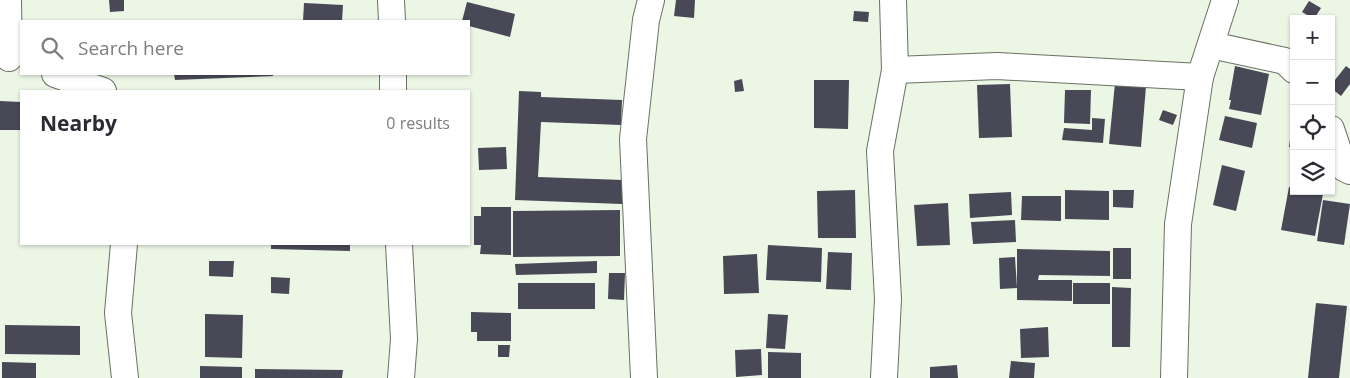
<!DOCTYPE html>
<meta charset="utf-8">
<style>
body{margin:0;font-family:"Open Sans",sans-serif;background:#f2f2f3;color:#2b2b33}
.controls{position:absolute;right:15px;top:15px;display:grid;overflow:hidden;border-radius:0px;box-shadow:0 1px 4px #0004}
.controls button{width:45px;height:45px;display:grid;place-items:center;padding:0;border:0;border-bottom:1px solid #e1e1e2;background:#fff;color:#2b2b33;font:25px sans-serif}
.list{margin:0;padding:0;list-style:none}
h2{display:flex;justify-content:space-between;align-items:center;height:65px;margin:0;padding:0 20px;font-size:21px}
h2 small{font-size:16px;font-weight:400;color:#7c7c81}
.icon{flex:none;width:28px;height:28px;fill:none;stroke:currentColor;stroke-width:2;stroke-linecap:round;stroke-linejoin:round}
.map{position:relative;flex:none;width:1350px;height:378px;overflow:hidden}
.search{position:absolute;background:#fff;box-shadow:0 1px 4px #0004;left:20px;top:20px;width:450px;height:55px;display:flex;align-items:center;gap:12px;box-sizing:border-box;padding:0 18px;border-radius:0px;color:#7c7c81;font-size:19px}
.panel{position:absolute;background:#fff;box-shadow:0 1px 4px #0004;left:20px;top:90px;width:450px;height:155px;border-radius:0px}
.map>svg:first-child{display:block}
.building{fill:#494857}
.lines{fill:none;stroke-linecap:round;stroke-linejoin:round}
.minor-casing{stroke:#697162;stroke-width:28}
.minor{stroke:#fff;stroke-width:26}
</style>
<div class="map">
<svg width="1350" height="378" viewBox="0 0 1350 378">
<rect width="100%" height="100%" fill="#ecf6e5"/>
<!-- building -->
<g class="building">
<path d="M109,0H124V11L110,12Z"/>
<path d="M676,0H695L694,18L674,16Z"/>
<path d="M1309,1L1321,8L1314,19L1302,12Z"/>
<path d="M467,2L515,14L510,37L469,26V21H462Z"/>
<path d="M304,3L343,5L342,21H303Z"/>
<path d="M854,11L869,12L868,22L853,21Z"/>
<path d="M1235,66L1269,74L1261,115L1229,109L1231,100H1229Z"/>
<path d="M1346,66L1350,69V84L1341,96L1331,88V85Z"/>
<path d="M174,74H273V76L175,80Z"/>
<path d="M742,79L744,91L735,92L734,81Z"/>
<path d="M814,80H849L848,129L814,128Z"/>
<path d="M1115,83L1146,86L1141,147L1109,144Z"/>
<path d="M1010,84L1012,137L979,138L977,85Z"/>
<path d="M1065,90H1091L1090,124L1064,123Z"/>
<path d="M519,91L541,92V97L622,100L621,125L541,122L538,177L623,180L622,204L515,200Z"/>
<path d="M0,101L21,102V130H0Z"/>
<path d="M1163,110L1177,115L1173,125L1159,120Z"/>
<path d="M1225,116L1257,123L1252,148L1219,140Z"/>
<path d="M1092,118L1105,119L1103,143L1062,140L1064,128L1092,130Z"/>
<path d="M1293,120H1294V148L1289,147Z"/>
<path d="M506,147L507,169L479,170L478,148Z"/>
<path d="M1293,153H1294V175H1290Z"/>
<path d="M1222,165L1245,171L1236,211L1213,205Z"/>
<path d="M1289,187L1294,188V191L1323,194L1315,236L1281,230Z"/>
<path d="M855,190L856,238H818L817,191Z"/>
<path d="M1065,190L1109,191V220L1065,219Z"/>
<path d="M1113,190H1134L1133,208L1113,207Z"/>
<path d="M1011,192L1012,215L970,218L969,194Z"/>
<path d="M1022,196H1061V221L1021,220Z"/>
<path d="M1323,200L1350,204L1344,245L1317,241Z"/>
<path d="M948,203L950,245L917,246L914,205Z"/>
<path d="M481,207H511V255L480,254L481,245H474V216H481Z"/>
<path d="M620,210V256L513,257V211Z"/>
<path d="M1015,220L1016,242L973,244L971,222Z"/>
<path d="M271,244H350V251L271,249Z"/>
<path d="M768,245L822,248L821,282L766,280Z"/>
<rect x="1113" y="248" width="18" height="31"/>
<path d="M1017,249L1110,251V276L1039,275L1038,280H1072V301L1017,300Z"/>
<path d="M828,252L852,253L851,290L826,289Z"/>
<path d="M757,254L759,293L724,294L723,256Z"/>
<path d="M1015,257L1017,288L1000,289L999,258Z"/>
<path d="M209,261H234L233,277L209,276Z"/>
<path d="M597,261V273L516,275L515,264Z"/>
<path d="M609,273H625L624,300L608,299Z"/>
<path d="M271,277L290,278L289,294L271,293Z"/>
<rect x="518" y="283" width="77" height="26"/>
<rect x="1073" y="283" width="37" height="21"/>
<path d="M1112,287L1131,288L1130,347H1112Z"/>
<path d="M1316,303L1347,306L1339,378H1308Z"/>
<path d="M471,312L511,313V341H477V332H471Z"/>
<path d="M205,314L243,315L242,358L205,357Z"/>
<path d="M768,314L788,315L785,349L766,348Z"/>
<path d="M5,325L80,326V355L5,354Z"/>
<path d="M1048,327L1049,357L1021,358L1020,329Z"/>
<path d="M498,345H510L509,357H498Z"/>
<path d="M761,349L762,375L736,377L735,350Z"/>
<path d="M768,352L801,353V378H768Z"/>
<path d="M1011,361L1035,363L1034,378H1009Z"/>
<path d="M2,362L36,363V378H2Z"/>
<path d="M957,365L958,378H930V367Z"/>
<path d="M200,366L242,367V378H200Z"/>
<path d="M255,369L343,370L342,378H255Z"/>
</g>
<g class="lines">
<!-- minor casing -->
<g class="minor-casing">
<g id="minor">
<path d="M8,0L9,58"/>
<path d="M391,0L392,21"/>
<path d="M1211,45L1285,61L1294,70"/>
<path d="M895,70L997,66L1200,77"/>
<path d="M55,74L103,91"/>
<path d="M393,74V91"/>
<path d="M1331,129L1344,168L1350,171"/>
<path d="M124,244L118,313L125,378"/>
<path d="M399,244L404,339L401,378"/>
<path d="M644,378L633,139L646,20L651,0"/>
<path d="M884,378L888,299L880,151L895,70L893,0"/>
<path d="M1174,378L1178,224L1200,77L1225,0"/>
</g>
</g>
<!-- minor -->
<use href="#minor" class="minor"/>
</g>
</svg>
<div class="controls">
<button>+</button>
<button>−</button>
<button><svg class="icon" aria-label="locate" viewBox="0 0 24 24"><circle cx="12" cy="12" r="6"/><path d="M12 2v4M12 18v4M2 12h4M18 12h4"/></svg></button>
<button><svg class="icon" aria-label="layers" viewBox="0 0 24 24"><path d="M12 4l9 5-9 5-9-5zM3 14l9 5 9-5"/></svg></button>
</div>
<div class="search"><svg class="icon" aria-label="search" viewBox="0 0 24 24"><circle cx="10" cy="10" r="6"/><path d="M15 15l6 6"/></svg>Search here</div>
<section class="panel">
<h2>Nearby<small>0 results</small></h2>
<ul class="list">
</ul>
</section>
</div>
